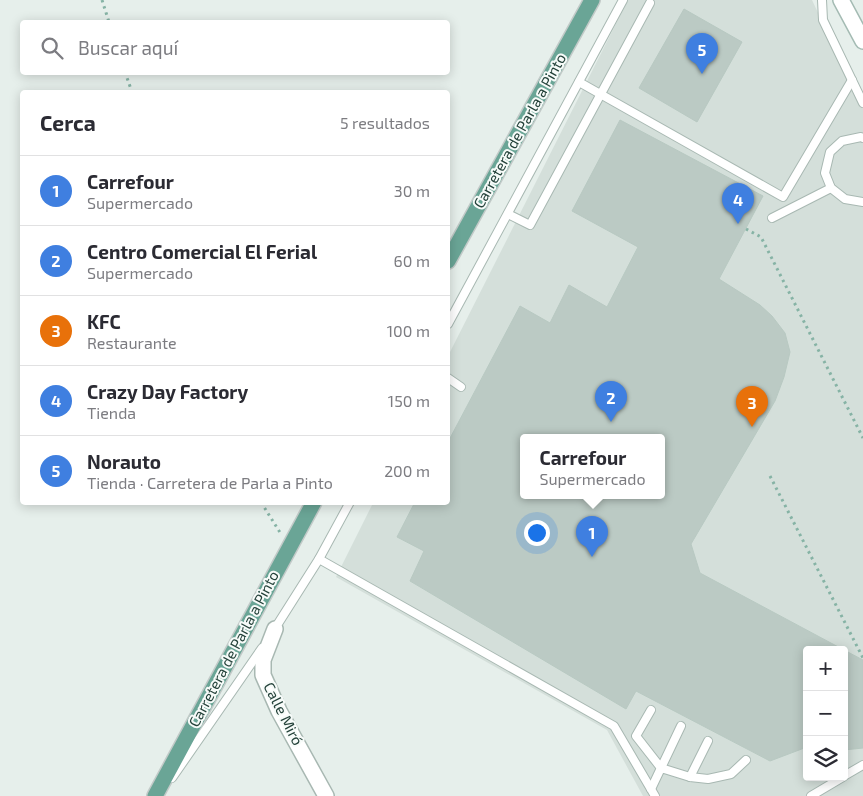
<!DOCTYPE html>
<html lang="es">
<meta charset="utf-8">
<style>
body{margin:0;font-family:"Exo 2",sans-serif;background:#f2f2f3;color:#2b2b33}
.controls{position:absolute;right:15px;bottom:15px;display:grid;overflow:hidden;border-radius:5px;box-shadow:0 2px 12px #0003}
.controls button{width:45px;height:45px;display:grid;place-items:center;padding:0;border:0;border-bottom:1px solid #e1e1e2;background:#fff;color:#2b2b33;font:25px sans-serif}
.you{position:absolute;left:536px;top:532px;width:18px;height:18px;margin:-12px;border:4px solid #fff;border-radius:50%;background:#1a73e8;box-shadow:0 0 0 8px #1a73e833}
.badge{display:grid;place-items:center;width:32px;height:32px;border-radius:50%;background:#d93025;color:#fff;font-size:16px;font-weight:700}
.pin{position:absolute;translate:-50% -41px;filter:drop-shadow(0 1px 2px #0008)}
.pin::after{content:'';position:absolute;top:26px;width:18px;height:15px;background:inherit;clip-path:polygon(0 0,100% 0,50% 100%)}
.popup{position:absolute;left:520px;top:434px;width:145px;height:65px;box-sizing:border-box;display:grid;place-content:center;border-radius:5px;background:#fff;filter:drop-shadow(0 1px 4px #0005);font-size:16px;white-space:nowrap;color:#7c7c81}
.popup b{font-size:19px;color:#2b2b33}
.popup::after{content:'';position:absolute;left:50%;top:100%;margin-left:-10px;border:10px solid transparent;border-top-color:#fff}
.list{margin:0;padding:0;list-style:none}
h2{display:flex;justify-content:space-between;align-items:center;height:65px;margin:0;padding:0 20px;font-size:21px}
h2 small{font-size:16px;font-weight:400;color:#7c7c81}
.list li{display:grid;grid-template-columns:32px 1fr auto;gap:15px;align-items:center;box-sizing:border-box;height:70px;padding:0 20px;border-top:1px solid #e1e1e2}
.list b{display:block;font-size:19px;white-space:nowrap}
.list p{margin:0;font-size:16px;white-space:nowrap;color:#7c7c81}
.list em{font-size:16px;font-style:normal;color:#7c7c81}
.icon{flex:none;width:28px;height:28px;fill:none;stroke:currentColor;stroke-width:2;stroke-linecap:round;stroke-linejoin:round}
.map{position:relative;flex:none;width:863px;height:796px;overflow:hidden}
.search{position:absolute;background:#fff;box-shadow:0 2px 12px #0003;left:20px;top:20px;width:430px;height:55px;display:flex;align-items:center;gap:12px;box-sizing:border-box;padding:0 18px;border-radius:5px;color:#7c7c81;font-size:19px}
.panel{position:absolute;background:#fff;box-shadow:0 2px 12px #0003;left:20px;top:90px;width:430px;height:415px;border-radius:5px}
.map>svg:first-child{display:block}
.built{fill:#d4dfda;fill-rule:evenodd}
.building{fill:#bbcac4;stroke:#b8c9c2;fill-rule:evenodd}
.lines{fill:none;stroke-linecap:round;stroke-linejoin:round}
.lane-casing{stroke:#a8b8b2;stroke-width:10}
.street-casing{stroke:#a8b8b2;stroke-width:18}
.secondary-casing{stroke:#a4bbb3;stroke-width:18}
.primary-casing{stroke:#c2cac8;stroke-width:18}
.path{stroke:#86b3a5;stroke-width:3;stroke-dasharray:2.5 4;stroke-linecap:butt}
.lane{stroke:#fff;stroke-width:8}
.street{stroke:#fff;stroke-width:15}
.secondary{stroke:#fff;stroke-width:15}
.primary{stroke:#6aa596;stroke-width:15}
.labels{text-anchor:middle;stroke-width:4;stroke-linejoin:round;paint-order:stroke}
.street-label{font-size:15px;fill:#24423a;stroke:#f7fbf9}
</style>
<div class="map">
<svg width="863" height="796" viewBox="0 0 863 796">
<rect width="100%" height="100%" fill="#e6efeb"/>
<!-- built -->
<path class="built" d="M628,0H812L863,108V796H643L607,730L336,577L373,503L448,502V356ZM523,438H661V496H523ZM807,650H844V777H807Z"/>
<!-- building -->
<g class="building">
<path d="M684,9L742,42L697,122L639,88Z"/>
<path d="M620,120L763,196L719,279L760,305L772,316L785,333L790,352L784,377L775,401L691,544L700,573L844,650H807V747L770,761L636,691L626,709L410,581L424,551L397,537L415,502H448V442L520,306L550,323L569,285L607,307L638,247L572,211ZM523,438H661V496H523Z"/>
<path d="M844,650L863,660V748L844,750Z"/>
</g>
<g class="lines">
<!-- lane casing -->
<g class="lane-casing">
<g id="lane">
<path d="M822,0L823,20L863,103"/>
<path d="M579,82L783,197L852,80"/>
<path d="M863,138L861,137L842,141L830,152L825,173L831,188L845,199L863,202"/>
<path d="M508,214L530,225L650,3"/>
<path d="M772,218L831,188"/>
<path d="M448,324L623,0"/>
<path d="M448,378L461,387"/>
<path d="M319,559L614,726L655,796"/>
<path d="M274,630L319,559L350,502"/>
<path d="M651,710L636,736L661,768L681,726"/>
<path d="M844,776L863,765"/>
<path d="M690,777L708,741"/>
<path d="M172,778L262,648"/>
<path d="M651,789L661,768L690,777L708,779L731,774L746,760"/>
<path d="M811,796L843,777"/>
</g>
</g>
<!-- street casing -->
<g class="street-casing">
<path id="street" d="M275,629L263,660V675L279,711L326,796"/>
</g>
<!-- secondary casing -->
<g class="secondary-casing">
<path id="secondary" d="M841,0L863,41"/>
</g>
<!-- primary casing -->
<g class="primary-casing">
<g id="primary">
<path d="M448,261L592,0"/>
<path d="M155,796L314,502"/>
</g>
</g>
<!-- path -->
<g class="path">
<path d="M102,0L109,22"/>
<path d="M125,72L132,92"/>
<path d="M746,229L761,237L863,438"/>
<path d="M770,476L863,658"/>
<path d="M262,502L264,507L281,534"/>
</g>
<!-- lane -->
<use href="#lane" class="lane"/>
<!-- street -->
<use href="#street" class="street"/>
<!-- secondary -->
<use href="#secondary" class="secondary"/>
<!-- primary -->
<use href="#primary" class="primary"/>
</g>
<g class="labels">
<!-- street labels -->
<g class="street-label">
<text transform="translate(520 131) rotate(-61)" y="5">Carretera de Parla a Pinto</text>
<text transform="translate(234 649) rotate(-62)" y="5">Carretera de Parla a Pinto</text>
<text transform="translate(283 714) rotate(63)" y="5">Calle Miró</text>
</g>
</g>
</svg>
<div class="controls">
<button>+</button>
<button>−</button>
<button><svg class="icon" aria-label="layers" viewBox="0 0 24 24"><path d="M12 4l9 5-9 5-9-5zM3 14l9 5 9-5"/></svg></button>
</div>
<div class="you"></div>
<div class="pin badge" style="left:592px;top:557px;background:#3f7fe0">1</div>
<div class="popup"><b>Carrefour</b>Supermercado</div>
<div class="pin badge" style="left:611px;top:422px;background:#3f7fe0">2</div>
<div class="pin badge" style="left:752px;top:427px;background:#e8710a">3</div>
<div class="pin badge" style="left:738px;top:224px;background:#3f7fe0">4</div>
<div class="pin badge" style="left:702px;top:74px;background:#3f7fe0">5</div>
<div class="search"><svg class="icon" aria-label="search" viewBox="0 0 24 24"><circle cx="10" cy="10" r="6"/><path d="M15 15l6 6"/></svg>Buscar aquí</div>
<section class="panel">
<h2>Cerca<small>5 resultados</small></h2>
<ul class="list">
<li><span class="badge" style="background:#3f7fe0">1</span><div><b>Carrefour</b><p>Supermercado</p></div><em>30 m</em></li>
<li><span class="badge" style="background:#3f7fe0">2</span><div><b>Centro Comercial El Ferial</b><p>Supermercado</p></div><em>60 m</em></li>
<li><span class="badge" style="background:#e8710a">3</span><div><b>KFC</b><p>Restaurante</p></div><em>100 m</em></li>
<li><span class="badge" style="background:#3f7fe0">4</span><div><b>Crazy Day Factory</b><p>Tienda</p></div><em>150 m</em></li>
<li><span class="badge" style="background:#3f7fe0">5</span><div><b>Norauto</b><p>Tienda · Carretera de Parla a Pinto</p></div><em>200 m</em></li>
</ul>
</section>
</div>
